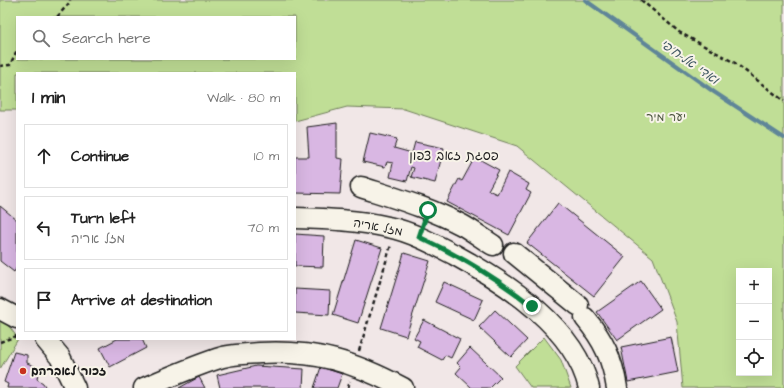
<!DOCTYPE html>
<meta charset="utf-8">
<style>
body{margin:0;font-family:"Architects Daughter","Playpen Sans Hebrew",sans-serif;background:#f2f2f2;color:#222}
.controls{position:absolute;right:12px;bottom:12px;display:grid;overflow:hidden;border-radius:0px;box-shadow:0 4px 16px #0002}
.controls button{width:36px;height:36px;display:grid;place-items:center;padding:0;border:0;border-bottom:1px solid #e0e0e0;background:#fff;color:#222;font:20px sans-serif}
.stop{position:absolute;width:12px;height:12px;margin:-9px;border:3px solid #0b8043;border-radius:50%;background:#fff}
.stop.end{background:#0b8043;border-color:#fff;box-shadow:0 1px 4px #0008}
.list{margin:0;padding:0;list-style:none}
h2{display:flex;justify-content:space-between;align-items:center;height:52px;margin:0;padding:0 16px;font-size:17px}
h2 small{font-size:13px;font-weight:400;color:#767676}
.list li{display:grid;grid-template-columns:26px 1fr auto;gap:12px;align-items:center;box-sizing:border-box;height:64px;margin:0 8px 8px;padding:0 8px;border:1px solid #e0e0e0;border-radius:0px}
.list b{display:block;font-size:15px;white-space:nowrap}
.list p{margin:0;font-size:13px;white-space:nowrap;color:#767676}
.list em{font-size:13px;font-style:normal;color:#767676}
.icon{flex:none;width:22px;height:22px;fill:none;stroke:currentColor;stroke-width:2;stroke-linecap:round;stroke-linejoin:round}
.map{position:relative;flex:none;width:784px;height:388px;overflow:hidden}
.search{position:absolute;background:#fff;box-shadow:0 4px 16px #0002;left:16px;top:16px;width:280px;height:44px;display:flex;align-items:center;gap:10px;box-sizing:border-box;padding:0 14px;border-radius:0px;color:#767676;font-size:15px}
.panel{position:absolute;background:#fff;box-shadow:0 4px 16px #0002;left:16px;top:72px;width:280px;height:268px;border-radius:0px}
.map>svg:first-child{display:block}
.green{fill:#c0de96;stroke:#6e7d59;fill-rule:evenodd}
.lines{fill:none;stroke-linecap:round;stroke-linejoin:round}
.stream{stroke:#5e8598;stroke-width:4}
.building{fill:#d9b7e3;stroke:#1c1c1c}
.minor-casing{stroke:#1c1c1c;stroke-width:23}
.path{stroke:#1c1c1c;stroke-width:2.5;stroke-dasharray:4 3;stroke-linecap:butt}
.minor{stroke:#f7f3e8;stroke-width:20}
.route{stroke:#0b8043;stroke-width:5}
.poi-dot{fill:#c8321e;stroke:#f7f3e8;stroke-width:1.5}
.labels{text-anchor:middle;stroke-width:4;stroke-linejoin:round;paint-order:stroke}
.park-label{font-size:12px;fill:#4d5641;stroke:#f7f3e8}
.street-label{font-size:12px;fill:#1c1c1c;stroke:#f7f3e8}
.poi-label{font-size:12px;font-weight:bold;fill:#1c1c1c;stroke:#f7f3e8;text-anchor:start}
.water-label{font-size:13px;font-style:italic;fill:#425964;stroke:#f7f3e8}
.neighbourhood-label{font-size:13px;fill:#1c1c1c;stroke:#f7f3e8}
</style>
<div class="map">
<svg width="784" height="388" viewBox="0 0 784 388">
<rect width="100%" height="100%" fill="#f1e7e7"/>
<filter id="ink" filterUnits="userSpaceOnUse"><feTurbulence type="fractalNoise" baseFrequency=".025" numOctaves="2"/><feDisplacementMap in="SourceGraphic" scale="8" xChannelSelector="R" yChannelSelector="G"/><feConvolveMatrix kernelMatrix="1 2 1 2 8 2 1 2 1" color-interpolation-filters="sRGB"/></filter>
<g filter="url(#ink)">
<!-- green -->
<g class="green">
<path d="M0,0H784V388H683L677,322L653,258L517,146L404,109L347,107L295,121V73H17V110H0ZM17,17H295V59H17ZM739,271H769V373H739Z"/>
<path d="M0,320C9,324 14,333 18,339L0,369Z"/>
<path d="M544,337L561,360L571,388H531L515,366Z"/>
</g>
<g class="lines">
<!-- stream -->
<path class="stream" d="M585,0L714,92L784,138"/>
</g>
<!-- building -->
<g class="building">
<path d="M337,123V158L343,159L340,194L295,193V157H309L307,127Z"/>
<path d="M370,133L397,139L394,148L412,153L415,142L444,148L435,183L411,177L414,168L411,167L407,181L390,177L393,163L387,162L385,167L363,162Z"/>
<path d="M475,157L499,170L488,190L497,194L508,172L529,184L526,190L531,193L509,235L447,202L459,179L462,181Z"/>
<path d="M558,203L625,257L594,296L527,243Z"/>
<path d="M0,206L17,220V267L14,272L0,261Z"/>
<path d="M295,234L324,236L323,267L295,266Z"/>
<path d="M356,240L382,248L358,323L333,315Z"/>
<path d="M404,253L430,261L406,336L381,328Z"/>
<path d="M641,281L661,309L617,340L597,312Z"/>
<path d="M444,282L483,300L474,320L435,302Z"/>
<path d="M295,289L330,291L329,315L295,313Z"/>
<path d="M495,310L527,340L511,357L479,327Z"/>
<path d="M424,320L460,339L451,358L445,355L442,360L417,347L420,341L414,338Z"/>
<path d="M671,337L678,372L628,382L621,347Z"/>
<path d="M117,339H142L146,348L110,367L100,348Z"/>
<path d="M470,348L501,377L490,388H472L456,373L461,367L457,363Z"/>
<path d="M14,352L27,355V363L39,368L37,379L43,383L46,388H7L8,384L4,382Z"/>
<path d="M256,366L304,369L303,388H220L217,375Z"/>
<path d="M321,367L342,374L337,388H314Z"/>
<path d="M199,377L205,388H179Z"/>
</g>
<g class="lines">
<!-- minor casing -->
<g class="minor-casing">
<g id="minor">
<path d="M361,187C395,198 430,208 462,225C473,231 483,239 493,245"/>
<path d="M295,218C326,219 358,220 388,227C412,232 434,244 455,255C506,283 575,327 589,388"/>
<path d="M514,253L578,305"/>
<path d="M0,309L17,318"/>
<path d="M585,318C604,341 612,358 617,388"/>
<path d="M45,339L60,357L75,388"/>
<path d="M144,388C170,377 196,365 223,357C235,354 248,354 260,353C316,350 354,362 403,388"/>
</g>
</g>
<!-- path -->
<g class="path">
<path d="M641,0L679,32L735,63L784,101"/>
<path d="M57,17L70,2V0"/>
<path d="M0,66L10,65L17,50"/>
<path d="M0,342L17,336"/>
<path d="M359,351L391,245"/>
<path d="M348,388L350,381"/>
</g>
<!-- minor -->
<use href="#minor" class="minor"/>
</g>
</g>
<g class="lines" filter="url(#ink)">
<!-- route -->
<path class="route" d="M428,210L419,237C460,256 497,278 532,306"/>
</g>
<!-- markers -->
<circle class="poi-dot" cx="23" cy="371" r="4"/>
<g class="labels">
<!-- park labels -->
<g class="park-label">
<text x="666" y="121">יער מיר</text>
</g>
<!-- street labels -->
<g class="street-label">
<text transform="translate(378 227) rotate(11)" y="4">מזל אריה</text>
</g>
<!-- poi labels -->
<g class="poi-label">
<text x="31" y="375">זכור לאברהם</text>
</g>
<!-- water labels -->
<g class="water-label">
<text transform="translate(690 61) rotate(35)" y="5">ואדי אל-ח'פי</text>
</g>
<!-- neighbourhood labels -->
<g class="neighbourhood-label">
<text x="454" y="160">פסגת זאב צפון</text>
</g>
</g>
</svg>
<div class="controls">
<button>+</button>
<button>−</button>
<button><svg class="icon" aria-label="locate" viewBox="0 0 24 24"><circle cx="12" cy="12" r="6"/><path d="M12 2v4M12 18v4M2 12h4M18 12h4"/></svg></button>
</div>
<div class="stop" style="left:428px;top:210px"></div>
<div class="stop end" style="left:532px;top:306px"></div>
<div class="search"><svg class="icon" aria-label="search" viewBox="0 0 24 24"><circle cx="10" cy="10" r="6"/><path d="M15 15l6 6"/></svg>Search here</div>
<section class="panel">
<h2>1 min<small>Walk · 80 m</small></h2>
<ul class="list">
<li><svg class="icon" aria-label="ahead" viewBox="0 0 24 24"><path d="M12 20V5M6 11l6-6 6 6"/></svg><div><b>Continue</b></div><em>10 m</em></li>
<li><svg class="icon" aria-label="left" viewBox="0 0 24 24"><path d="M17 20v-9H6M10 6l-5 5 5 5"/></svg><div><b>Turn left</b><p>מזל אריה</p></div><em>70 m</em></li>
<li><svg class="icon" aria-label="arrive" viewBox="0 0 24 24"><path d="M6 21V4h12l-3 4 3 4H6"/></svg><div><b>Arrive at destination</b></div></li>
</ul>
</section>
</div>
